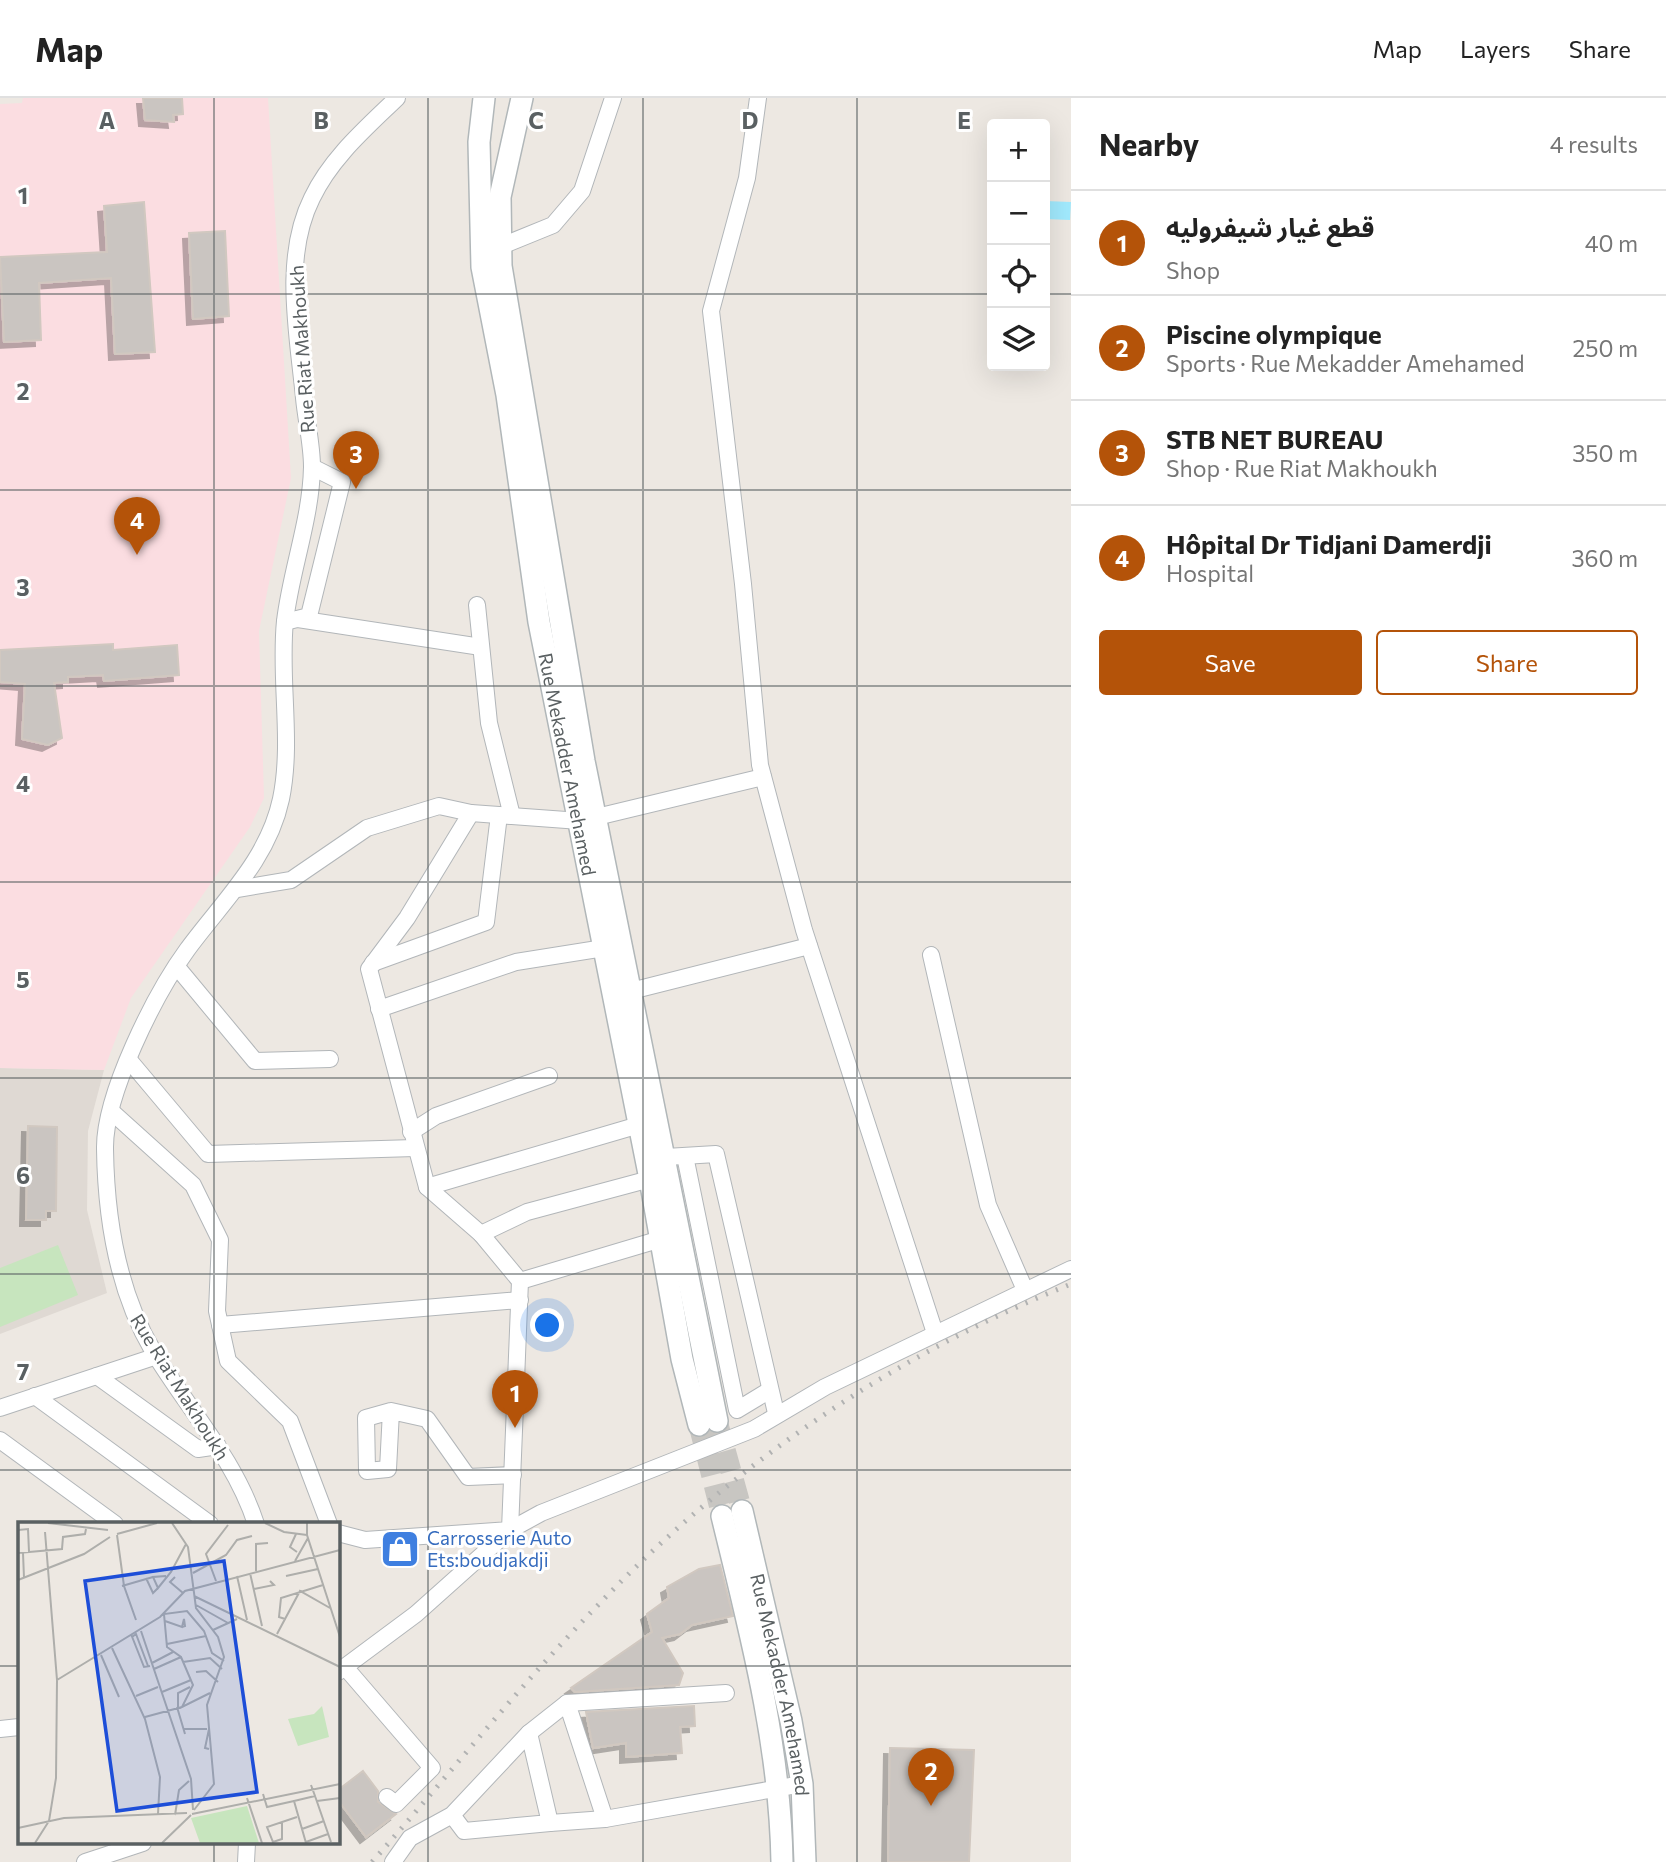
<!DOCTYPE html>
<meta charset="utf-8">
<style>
body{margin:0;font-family:Commissioner,"Noto Sans Arabic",sans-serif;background:#f2f2f2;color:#222}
.controls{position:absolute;right:21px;top:21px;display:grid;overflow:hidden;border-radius:7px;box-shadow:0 7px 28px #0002}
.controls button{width:63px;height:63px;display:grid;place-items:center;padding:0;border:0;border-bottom:2px solid #e0e0e0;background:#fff;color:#222;font:35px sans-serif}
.you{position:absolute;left:548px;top:1228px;width:24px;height:24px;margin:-18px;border:5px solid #fff;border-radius:50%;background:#1a73e8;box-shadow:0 0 0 10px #1a73e833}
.badge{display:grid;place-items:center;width:46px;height:46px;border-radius:50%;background:#b45309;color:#fff;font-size:23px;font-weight:700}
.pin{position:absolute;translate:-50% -58px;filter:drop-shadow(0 2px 4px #0008)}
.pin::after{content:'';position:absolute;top:37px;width:24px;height:21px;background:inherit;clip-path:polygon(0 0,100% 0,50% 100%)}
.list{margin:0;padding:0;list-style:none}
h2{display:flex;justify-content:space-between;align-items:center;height:91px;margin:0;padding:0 28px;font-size:30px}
h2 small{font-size:23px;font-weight:400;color:#767676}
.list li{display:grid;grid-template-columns:46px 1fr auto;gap:21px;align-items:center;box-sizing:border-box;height:105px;padding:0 28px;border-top:2px solid #e0e0e0}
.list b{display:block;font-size:26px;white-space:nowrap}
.list p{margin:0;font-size:23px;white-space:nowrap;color:#767676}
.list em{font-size:23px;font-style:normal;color:#767676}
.actions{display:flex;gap:14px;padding:21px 28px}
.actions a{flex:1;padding:16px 0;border:2px solid #b45309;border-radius:7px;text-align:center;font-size:24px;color:#b45309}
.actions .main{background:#b45309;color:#fff}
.icon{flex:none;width:38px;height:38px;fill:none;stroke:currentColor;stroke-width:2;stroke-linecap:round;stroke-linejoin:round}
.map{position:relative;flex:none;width:1071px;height:1764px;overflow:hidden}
header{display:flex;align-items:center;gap:42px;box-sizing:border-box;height:98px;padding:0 35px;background:#fff;border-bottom:2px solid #e0e0e0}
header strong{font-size:33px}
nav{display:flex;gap:38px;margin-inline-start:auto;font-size:24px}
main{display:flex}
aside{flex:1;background:#fff}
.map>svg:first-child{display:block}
.education{fill:#dfd9d3}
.medical{fill:#fbdde1}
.green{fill:#c7e5be}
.water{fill:#a1eafe}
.building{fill:#cac5c1;stroke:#d1c8c0;stroke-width:2;filter:url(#shadow)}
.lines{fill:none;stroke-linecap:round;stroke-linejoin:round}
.secondary-tunnel{stroke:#c8c6c2;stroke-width:21;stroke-dasharray:21 10;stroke-linecap:butt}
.minor-casing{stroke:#b2b6b9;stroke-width:18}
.secondary-casing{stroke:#b1b7b9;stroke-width:24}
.minor{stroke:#fff;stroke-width:16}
.secondary{stroke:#fff;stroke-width:21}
.rail{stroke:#b1b2b2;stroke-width:5;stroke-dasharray:2 9;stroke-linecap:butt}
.grid{fill:none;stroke:#5a6062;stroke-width:2;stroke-opacity:0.55}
.labels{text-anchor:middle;stroke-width:6;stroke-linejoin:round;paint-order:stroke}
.street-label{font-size:19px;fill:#5a6062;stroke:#fff}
.shop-label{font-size:19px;fill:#366cbe;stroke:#fff;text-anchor:start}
.inset-road{fill:none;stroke:#aeaeab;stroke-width:2}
.view{fill:#1d4ed8;fill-opacity:0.15;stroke:#1d4ed8;stroke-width:3.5}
.inset-edge{fill:none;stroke:#5a6062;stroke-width:3.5}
.grid-label{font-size:23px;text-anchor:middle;font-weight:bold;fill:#5a6062;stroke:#fff;stroke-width:6;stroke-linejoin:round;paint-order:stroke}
</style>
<header>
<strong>Map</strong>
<nav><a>Map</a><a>Layers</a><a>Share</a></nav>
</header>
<main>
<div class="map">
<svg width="1071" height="1764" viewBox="0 0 1071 1764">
<defs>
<filter id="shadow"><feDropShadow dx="-6" dy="6" stdDeviation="0" flood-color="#0004"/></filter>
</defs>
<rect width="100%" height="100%" fill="#ede8e2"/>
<!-- education -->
<path class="education" d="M0,970L104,972L88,1033L87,1112L107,1195L0,1236Z"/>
<!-- medical -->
<path class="medical" d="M23,0H268L291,380L259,533L264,700L250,729L131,900L104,972L0,970V6L22,5Z"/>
<!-- green -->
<path class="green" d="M58,1147L78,1197L0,1229V1170Z"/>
<!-- water -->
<path class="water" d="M1045,103L1071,104L1070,122L1045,121Z"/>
<!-- building -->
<g class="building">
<path d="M143,0H182L183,16L173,17L174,24L145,22Z"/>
<path d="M144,104L155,254L115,256L111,180L39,185L41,242L4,244L0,159L107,154L104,108Z"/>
<path d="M225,133L229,218L193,221L189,135Z"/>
<path d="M113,546V552L177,547L179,577L104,583L103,577L68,579V584L54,585L62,640L48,647L22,641L25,586L0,584V552Z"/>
<path d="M28,1028L57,1029L56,1113H46V1122H26Z"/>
<path d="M720,1467L733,1518L692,1527L680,1536L662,1540L683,1575L679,1587L575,1594L571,1590L652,1534L647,1516L669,1500L667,1489L699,1471Z"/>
<path d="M694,1608L695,1628L680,1629L682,1655L626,1659V1645L593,1650L586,1614Z"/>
<path d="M890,1650L974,1652L969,1764H888Z"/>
<path d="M363,1673L378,1693V1704L396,1716L366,1739L338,1702V1692Z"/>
</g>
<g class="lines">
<!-- secondary-tunnel -->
<g class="secondary-tunnel">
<path d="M717,1323L742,1413"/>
<path d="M699,1327L722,1418"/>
</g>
<!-- minor casing -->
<g class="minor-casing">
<g id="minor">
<path d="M758,0L747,80L711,213L743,486L760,667L804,832L935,1235"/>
<path d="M499,149L553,127L582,93L613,0"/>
<path d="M477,507L489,625L512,718"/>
<path d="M298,521L481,549"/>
<path d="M285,524L309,518L342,384L312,369"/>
<path d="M471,715L580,723L763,679"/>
<path d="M237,791L291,782L367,730L439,708L471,715L407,820L369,871L427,1089L481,1136L520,1183L510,1432L365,1442L338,1435"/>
<path d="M931,857L988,1107L1025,1192"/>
<path d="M373,865L486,824L499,717"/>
<path d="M177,869L255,963L330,961"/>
<path d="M631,893L809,848"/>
<path d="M379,911L516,864L604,850"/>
<path d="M129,962L208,1056L415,1050"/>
<path d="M112,1014L193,1087L220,1142L217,1213L228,1263L290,1323L329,1426"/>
<path d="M411,1034L436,1018L549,978"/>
<path d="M685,1058L737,1312L770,1292"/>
<path d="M666,1059L716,1056L776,1315"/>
<path d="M427,1089L639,1027"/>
<path d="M481,1136L527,1114L650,1081"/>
<path d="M520,1183L661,1141"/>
<path d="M220,1227L520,1202"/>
<path d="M97,1278L198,1351L218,1348"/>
<path d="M35,1298L210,1426"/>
<path d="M0,1310L157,1258"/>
<path d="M391,1313L366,1320L367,1373L388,1371L391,1313L427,1321L468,1379L513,1377"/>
<path d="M0,1342L115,1426"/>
<path d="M256,1426C235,1361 188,1311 153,1253C117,1192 106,1121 105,1051C104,997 155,896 187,852C222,804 268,762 281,701C293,643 279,581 285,523C291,472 311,421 312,369C312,346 306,322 304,300C298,236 282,160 312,100C331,60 366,30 397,0"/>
<path d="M345,1569L432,1670L396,1706L387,1699"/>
<path d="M338,1574L416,1516L510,1432L541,1415L754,1331L825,1289L1071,1171"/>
<path d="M567,1605L726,1595"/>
<path d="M0,1631L19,1629"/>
<path d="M529,1635L567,1605L605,1721"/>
<path d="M550,1725L605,1721L802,1686"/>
<path d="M85,1764L143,1745"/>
<path d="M246,1764L247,1745"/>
<path d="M393,1764L410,1740L452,1717L529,1635L550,1725L464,1733L452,1717"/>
</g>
</g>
<!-- secondary casing -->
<g class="secondary-casing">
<g id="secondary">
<path id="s1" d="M484,0L479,44L482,169L507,297L539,524L650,1081L682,1261L699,1327"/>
<path d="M522,0L500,99L501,168L584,663L717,1323"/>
<path id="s2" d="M742,1413L791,1623L802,1686L805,1764"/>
<path d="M722,1418C750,1533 780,1645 782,1764"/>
</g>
</g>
<!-- minor -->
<use href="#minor" class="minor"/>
<!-- secondary -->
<use href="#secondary" class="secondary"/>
<!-- rail -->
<path class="rail" d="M372,1764C448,1678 520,1587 600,1505C731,1368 895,1256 1071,1186"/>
</g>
<!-- grid -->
<path class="grid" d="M214,0V1426M428,0V1764M643,0V1764M857,0V1764M0,196H992M1045,196H1071M0,392H1071M0,588H1071M0,784H1071M0,980H1071M0,1176H1071M0,1372H1071M0,1568H19M338,1568H1071M214,1745V1764"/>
<!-- icons -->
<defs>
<g id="shop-square" transform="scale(2.0125)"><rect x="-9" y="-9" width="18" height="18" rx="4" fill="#3f7fe0" stroke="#fff"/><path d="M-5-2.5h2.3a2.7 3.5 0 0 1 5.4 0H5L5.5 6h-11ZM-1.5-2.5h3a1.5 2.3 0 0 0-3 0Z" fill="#fff"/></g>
</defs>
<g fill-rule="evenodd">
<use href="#shop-square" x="400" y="1451"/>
</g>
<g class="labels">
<!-- street labels -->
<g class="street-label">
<text transform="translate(302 251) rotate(-94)" y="7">Rue Riat Makhoukh</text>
<text dy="7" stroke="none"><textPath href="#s1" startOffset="674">Rue Mekadder Amehamed</textPath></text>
<text transform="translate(180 1289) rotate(58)" y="7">Rue Riat Makhoukh</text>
<text dy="7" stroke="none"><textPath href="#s2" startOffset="178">Rue Mekadder Amehamed</textPath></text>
</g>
<!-- shop labels -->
<g class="shop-label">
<text x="427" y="1447">Carrosserie Auto<tspan x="427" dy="22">Ets:boudjakdji</tspan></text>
</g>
</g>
<!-- overview -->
<g transform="translate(18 1424)">
<rect width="322" height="322" fill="#ede8e2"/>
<path d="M304,184L311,215L280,224L270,197L296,192ZM229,284L241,321H182L173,296Z" fill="#c7e5be"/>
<path class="inset-road" d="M30,1L90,8M154,1L170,25L178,86L200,115L206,135L189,183L196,262L176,288M247,1L266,10L289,13M289,1V13L322,115M0,8L10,7L11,30M99,12L139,1M278,12L272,25L279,30M99,13L106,64L118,98M0,31L44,27L45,15L67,12L68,7M5,31L6,56M277,39L290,16M238,49V22L250,21M175,51L208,33L219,18L234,14M232,51L244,104M148,54L135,55L140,66L153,50L168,22M219,54L229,98M268,54L300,47M157,55L152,60L165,71M128,56L135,71L140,66M0,58L66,32L92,15M198,59L188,32L210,3M104,64L135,55M236,67L256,63L252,59M176,74L322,145M178,83L210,101M267,97L261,95L263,76L305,63M147,99L164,105L166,97L167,104L164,105M195,108L219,97M123,109L173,257L175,288M113,112L126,145L132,144M259,112L282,69L312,86M114,115L118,112L130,144M149,122L188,114M94,126L127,197L142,255L140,292M83,133L101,175M165,140L192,136L204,147M134,141L155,130M136,147L163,135M178,150L188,149L200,160M39,158L142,95L167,69L322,28M144,170L173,158M192,171L164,185L175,163L163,135L149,125L146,92L169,89L186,109L194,131L206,139M118,174L140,165M159,185L167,212M160,185V171L172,165M127,195L164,185M166,207H189M191,207L187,226L191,227M245,272L249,285L276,279M297,274L313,320M229,276L244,321M299,279L322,276M174,292L322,262M157,293L161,268L171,259M264,300V317L255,320L249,305L279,295M0,306L46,296L169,291M284,307L306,299M288,320L310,312M17,321L31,299L38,256L39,158L27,10M144,321L173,293M288,321L276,279L297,274L293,263"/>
<path class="view" d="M206,39L239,270L99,289L67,59Z"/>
<rect width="322" height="322" class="inset-edge"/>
</g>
<g class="grid-label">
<text x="107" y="31">A</text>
<text x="321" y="31">B</text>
<text x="536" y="31">C</text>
<text x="750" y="31">D</text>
<text x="964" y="31">E</text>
<text x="23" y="106">1</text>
<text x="23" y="302">2</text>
<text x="23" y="498">3</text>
<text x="23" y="694">4</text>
<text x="23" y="890">5</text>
<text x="23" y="1086">6</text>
<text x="23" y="1282">7</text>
</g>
</svg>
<div class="controls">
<button>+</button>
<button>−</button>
<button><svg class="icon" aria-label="locate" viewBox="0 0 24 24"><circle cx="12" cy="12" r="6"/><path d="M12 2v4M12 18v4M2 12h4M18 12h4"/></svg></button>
<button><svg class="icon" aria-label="layers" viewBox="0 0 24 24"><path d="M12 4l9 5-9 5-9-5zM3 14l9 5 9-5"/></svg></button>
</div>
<div class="you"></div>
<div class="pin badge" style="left:515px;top:1330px">1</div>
<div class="pin badge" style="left:931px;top:1708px">2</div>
<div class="pin badge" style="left:356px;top:391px">3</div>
<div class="pin badge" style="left:137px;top:457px">4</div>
</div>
<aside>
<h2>Nearby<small>4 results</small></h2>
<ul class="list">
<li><span class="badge">1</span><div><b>قطع غيار شيفروليه</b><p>Shop</p></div><em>40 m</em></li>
<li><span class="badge">2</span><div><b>Piscine olympique</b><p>Sports · Rue Mekadder Amehamed</p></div><em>250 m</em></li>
<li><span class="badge">3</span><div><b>STB NET BUREAU</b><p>Shop · Rue Riat Makhoukh</p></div><em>350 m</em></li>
<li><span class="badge">4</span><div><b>Hôpital Dr Tidjani Damerdji</b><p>Hospital</p></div><em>360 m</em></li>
</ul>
<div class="actions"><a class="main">Save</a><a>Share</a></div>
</aside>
</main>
